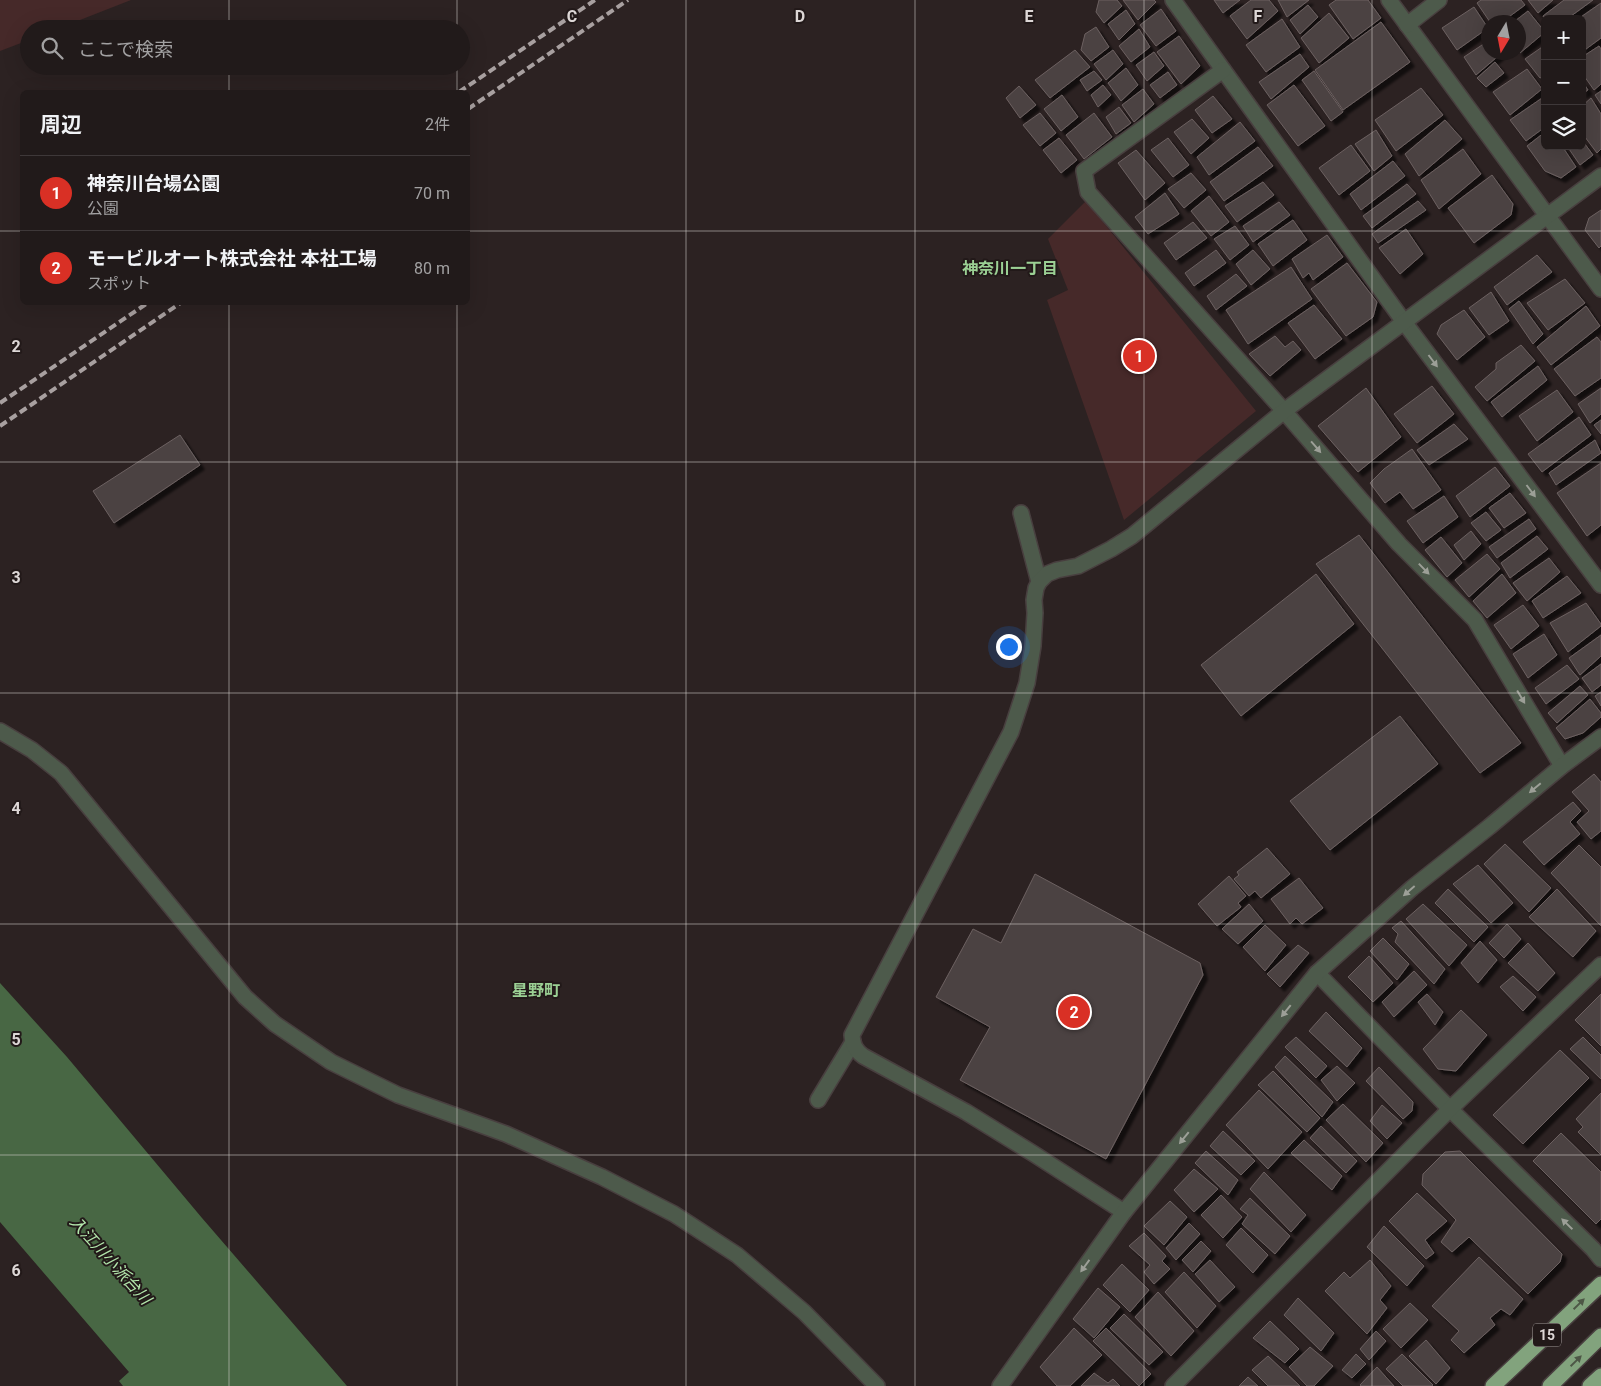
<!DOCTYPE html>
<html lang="ja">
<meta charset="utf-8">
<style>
body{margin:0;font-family:Roboto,"Noto Sans JP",sans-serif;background:#292323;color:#f1f3f6}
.controls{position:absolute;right:15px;top:15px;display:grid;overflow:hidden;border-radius:8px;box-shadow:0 5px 20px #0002}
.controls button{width:45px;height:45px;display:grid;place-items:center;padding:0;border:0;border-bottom:1px solid #3e3839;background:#211a1a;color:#f1f3f6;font:25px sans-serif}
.compass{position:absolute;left:1481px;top:15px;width:45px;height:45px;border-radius:50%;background:#211a1a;box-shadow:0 5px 20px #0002;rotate:190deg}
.you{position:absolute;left:1008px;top:646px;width:18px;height:18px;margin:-12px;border:4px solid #fff;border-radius:50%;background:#1a73e8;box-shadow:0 0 0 8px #1a73e833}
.badge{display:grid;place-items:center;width:32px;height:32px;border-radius:50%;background:#d93025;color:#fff;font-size:16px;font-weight:700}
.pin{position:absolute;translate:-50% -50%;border:2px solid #fff;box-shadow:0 1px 5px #0006}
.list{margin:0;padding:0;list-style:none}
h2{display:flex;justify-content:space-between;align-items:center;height:65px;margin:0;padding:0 20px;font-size:21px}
h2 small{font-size:16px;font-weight:400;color:#a2a1a2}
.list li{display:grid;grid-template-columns:32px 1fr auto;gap:15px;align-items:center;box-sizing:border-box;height:75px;padding:0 20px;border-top:1px solid #3e3839}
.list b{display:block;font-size:19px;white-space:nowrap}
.list p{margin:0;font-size:16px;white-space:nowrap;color:#a2a1a2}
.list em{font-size:16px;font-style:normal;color:#a2a1a2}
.icon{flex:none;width:28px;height:28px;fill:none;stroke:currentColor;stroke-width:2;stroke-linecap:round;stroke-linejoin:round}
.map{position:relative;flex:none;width:1601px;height:1386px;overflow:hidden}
.search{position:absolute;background:#211a1a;box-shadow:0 5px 20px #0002;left:20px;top:20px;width:450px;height:55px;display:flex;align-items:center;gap:12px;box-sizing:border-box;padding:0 18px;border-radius:28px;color:#a2a1a2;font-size:19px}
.panel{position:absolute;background:#211a1a;box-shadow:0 5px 20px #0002;left:20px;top:90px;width:450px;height:215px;border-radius:8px}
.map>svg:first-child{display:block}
.green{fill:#462929}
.water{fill:#486744}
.building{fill:#4c4242;stroke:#6c6161;filter:url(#shadow)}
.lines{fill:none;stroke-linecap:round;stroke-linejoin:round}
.minor-casing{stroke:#483f3f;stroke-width:18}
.highway-casing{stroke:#483f3f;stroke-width:18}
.minor{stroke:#4d5a4b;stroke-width:15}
.highway{stroke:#82a37d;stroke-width:15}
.rail{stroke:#a8a0a0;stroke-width:4;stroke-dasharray:8 4;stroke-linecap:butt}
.oneway{fill:#9c9f97}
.oneway2{fill:#4d5746}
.grid{fill:none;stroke:#ddd7d6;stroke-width:1;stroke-opacity:0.55}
.labels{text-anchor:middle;stroke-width:4;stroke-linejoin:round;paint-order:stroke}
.shield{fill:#221919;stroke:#a59e9d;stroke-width:1}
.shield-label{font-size:14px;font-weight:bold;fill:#ddd7d6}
.neighbourhood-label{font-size:16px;font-weight:bold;fill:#9bd094;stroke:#221919}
.water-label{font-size:16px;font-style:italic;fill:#b3e7ac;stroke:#221919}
.grid-label{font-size:16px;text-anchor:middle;font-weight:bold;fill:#ddd7d6;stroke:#221919;stroke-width:4;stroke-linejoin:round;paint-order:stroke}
</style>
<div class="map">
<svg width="1601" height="1386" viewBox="0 0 1601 1386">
<defs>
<filter id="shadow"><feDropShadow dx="4.5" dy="4.5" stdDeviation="1" flood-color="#0009"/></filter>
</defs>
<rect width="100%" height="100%" fill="#2c2222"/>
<!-- green -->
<g class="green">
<path d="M0,0H131L57,29H29V40L0,51Z"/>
<path d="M1086,201L1256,411L1124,520L1047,300L1068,290L1048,239Z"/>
</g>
<!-- water -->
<path class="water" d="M0,983L67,1057L202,1218L347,1386H123L119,1381L129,1372L0,1222Z"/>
<!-- building -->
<g class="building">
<path d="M1099,0H1117L1122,6L1104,23L1096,12Z"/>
<path d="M1123,0H1154L1156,2L1138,20Z"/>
<path d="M1214,0H1240L1223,13Z"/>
<path d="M1251,0H1269L1278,11L1247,39L1230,16Z"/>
<path d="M1278,0H1309L1287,17Z"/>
<path d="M1336,0H1368L1381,18L1353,39L1329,5Z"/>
<path d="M1481,0H1521L1525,5L1502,22H1490L1477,3Z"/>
<path d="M1528,0H1553L1538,13Z"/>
<path d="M1564,0H1593L1567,19H1545L1543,16Z"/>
<path d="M1601,3V38L1582,52V19H1578Z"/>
<path d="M1308,5L1318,17L1300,34L1290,20Z"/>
<path d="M1474,7L1488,28L1457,50L1442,28Z"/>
<path d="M1161,9L1176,31L1156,46L1140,25Z"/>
<path d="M1126,10L1135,24L1119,40L1108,24Z"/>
<path d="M1528,11L1545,32L1520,53L1518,51V22H1516L1515,21Z"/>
<path d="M1329,13L1349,38L1319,63L1301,38Z"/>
<path d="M1282,19L1300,47L1266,72L1246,45Z"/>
<path d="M1381,22L1410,62L1343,110L1315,70Z"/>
<path d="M1096,27L1109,47L1091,61L1081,50L1085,34Z"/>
<path d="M1139,29L1150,47L1131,62L1119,46Z"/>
<path d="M1179,36L1200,66L1181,84L1157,52Z"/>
<path d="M1488,41V52H1503L1476,75L1464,57Z"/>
<path d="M1545,45V75L1540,78L1525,59Z"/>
<path d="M1599,46L1601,49V84L1594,90L1582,73V57Z"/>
<path d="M1075,50L1090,67L1050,98L1035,80Z"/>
<path d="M1113,50L1123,64L1106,80L1094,64Z"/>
<path d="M1154,52L1164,66L1147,81L1136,65Z"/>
<path d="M1300,54L1309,67L1271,99L1259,82Z"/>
<path d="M1495,62L1504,73L1486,87L1477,78Z"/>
<path d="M1126,68L1138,85L1121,101L1108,83Z"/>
<path d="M1527,69L1542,89L1510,115L1493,92Z"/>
<path d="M1094,71L1102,80L1087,91L1080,80Z"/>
<path d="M1314,71L1343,112L1331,121L1302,80Z"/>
<path d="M1168,72L1177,85L1160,98L1150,85Z"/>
<path d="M1582,81L1588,90L1582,94Z"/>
<path d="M1103,85L1111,95L1098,107L1091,95Z"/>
<path d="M1294,85L1325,126L1298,146L1267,105Z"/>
<path d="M1019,86L1036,105L1020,118L1006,98Z"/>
<path d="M1421,88L1443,115L1396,151L1375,120Z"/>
<path d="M1143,89L1154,104L1134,122L1122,105Z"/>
<path d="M1601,91V104L1595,95Z"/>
<path d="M1062,95L1078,117L1061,131L1044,109Z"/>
<path d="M1213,96L1232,119L1212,133L1195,110Z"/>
<path d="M1545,96V127L1526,141L1510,120Z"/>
<path d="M1591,98L1601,114V149L1597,153L1582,133V106Z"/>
<path d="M1119,107L1131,123L1116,134L1106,117Z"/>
<path d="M1040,113L1056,133L1040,146L1023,125Z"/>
<path d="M1094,113L1112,137L1084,159L1066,135Z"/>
<path d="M1192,119L1209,138L1191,154L1174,132Z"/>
<path d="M1445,120L1462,139L1419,176L1405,154Z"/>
<path d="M1240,122L1255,141L1209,175L1197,157Z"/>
<path d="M1376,130L1392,156L1374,171L1355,144Z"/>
<path d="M1545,132V146H1562L1576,167L1561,178L1545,171L1527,146Z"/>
<path d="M1059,138L1077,160L1061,173L1043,150Z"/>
<path d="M1168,138L1189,165L1173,177L1151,150Z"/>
<path d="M1582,140L1593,155L1580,165L1567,146H1582Z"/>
<path d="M1351,145L1370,171L1339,195L1319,168Z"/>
<path d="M1258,147L1273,166L1224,201L1210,182Z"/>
<path d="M1463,149L1481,174L1439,209L1421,180Z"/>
<path d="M1136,150L1165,183L1145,200L1118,163Z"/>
<path d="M1393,161L1405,176L1361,210L1350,194Z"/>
<path d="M1191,173L1206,190L1184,208L1168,189Z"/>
<path d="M1492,175L1513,204L1511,215L1474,243L1448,208Z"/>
<path d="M1263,182L1274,195L1237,222L1225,206Z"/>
<path d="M1407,184L1416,194L1372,228L1363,216Z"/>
<path d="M1165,193L1179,214L1148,234L1135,217Z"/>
<path d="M1209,196L1229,222L1211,236L1191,211Z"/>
<path d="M1418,201L1426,210L1378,243L1372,234Z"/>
<path d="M1279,202L1290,215L1253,242L1243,226Z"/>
<path d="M1601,210V246L1599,248L1585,230L1589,218Z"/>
<path d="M1293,220L1307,240L1273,266L1258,244Z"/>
<path d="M1193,222L1207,238L1176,260L1164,243Z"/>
<path d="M1235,226L1249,245L1230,260L1214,239Z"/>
<path d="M1406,229L1423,254L1400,274L1379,248Z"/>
<path d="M1327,235L1343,257L1313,280L1309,273L1303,278L1292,259Z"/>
<path d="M1216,250L1226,263L1194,286L1185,273Z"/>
<path d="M1253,250L1270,269L1251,285L1236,264Z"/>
<path d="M1537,255L1552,272L1507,305L1494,287Z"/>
<path d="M1347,263L1377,302L1373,317L1346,336L1311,289Z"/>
<path d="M1291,267L1312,299L1248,344L1226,310Z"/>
<path d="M1236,274L1247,286L1216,310L1207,296Z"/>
<path d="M1565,279L1585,303L1548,330L1527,303Z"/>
<path d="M1491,292L1509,321L1489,335L1469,308Z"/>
<path d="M1519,301L1543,334L1533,344L1509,309Z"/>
<path d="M1314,305L1342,339L1315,359L1288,323Z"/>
<path d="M1586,306L1600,326L1551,365L1537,347Z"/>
<path d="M1464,310L1485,337L1457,360L1437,334L1441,325Z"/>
<path d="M1275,336L1285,347L1293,341L1301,350L1270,376L1249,354Z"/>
<path d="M1597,337L1601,342V378L1575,396L1554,369Z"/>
<path d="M1521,345L1535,361L1487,401L1475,387L1496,369V363Z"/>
<path d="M1538,366L1547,380L1502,417L1491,402Z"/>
<path d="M1432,386L1454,414L1417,443L1394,414Z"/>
<path d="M1366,388L1401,437L1358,472L1318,426Z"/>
<path d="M1601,388V414L1590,423L1578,404Z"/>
<path d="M1557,390L1573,412L1537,441L1519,416Z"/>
<path d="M1579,417L1591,435L1542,472L1528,454Z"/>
<path d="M1601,420V434L1594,425Z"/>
<path d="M1454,424L1468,439L1429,465L1417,450Z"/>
<path d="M180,435L200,465L114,523L93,491Z"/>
<path d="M1595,440L1601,453L1556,485L1549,473Z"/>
<path d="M1412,449L1441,490L1413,509L1400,492L1385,503L1370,483L1384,469Z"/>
<path d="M1601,463V525L1587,536L1557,493Z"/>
<path d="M1495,467L1510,486L1470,517L1456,496Z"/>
<path d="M1510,493L1526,513L1504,528L1489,508Z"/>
<path d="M1444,496L1458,517L1423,543L1407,521Z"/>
<path d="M1486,512L1501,530L1486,541L1471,523Z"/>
<path d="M1529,519L1536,529L1497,558L1489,547Z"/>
<path d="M1471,531L1481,544L1464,560L1454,545Z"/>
<path d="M1359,535L1521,743L1480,773L1316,564Z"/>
<path d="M1537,536L1548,549L1510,578L1501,563Z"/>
<path d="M1441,537L1462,563L1447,577L1425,550Z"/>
<path d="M1487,554L1500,569L1469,597L1455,580Z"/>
<path d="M1549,558L1560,572L1527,601L1513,583Z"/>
<path d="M1316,574L1354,624L1241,716L1201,665Z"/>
<path d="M1502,574L1516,593L1487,618L1473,601Z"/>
<path d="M1567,576L1581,593L1543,618L1532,601Z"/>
<path d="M1586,603L1601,624V626L1568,652L1550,623Z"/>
<path d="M1523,605L1539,626L1511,649L1494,625Z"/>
<path d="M1544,634L1557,655L1528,678L1513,654Z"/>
<path d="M1601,635V656L1580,675L1569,658Z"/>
<path d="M1601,664V685L1592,692L1582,678Z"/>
<path d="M1567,665L1579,679L1546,704L1535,688Z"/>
<path d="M1580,686L1588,695L1557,723L1548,713Z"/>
<path d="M1601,692V706L1595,696Z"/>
<path d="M1590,699L1601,713V717L1583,733L1565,739L1556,728Z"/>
<path d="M1400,716L1438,764L1330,850L1290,801Z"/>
<path d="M1594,774L1601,782V831L1591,839L1577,822L1589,811L1572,792Z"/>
<path d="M1573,802L1581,811L1570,822L1580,834L1544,865L1523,842Z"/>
<path d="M1505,844L1551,888L1529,912L1484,864Z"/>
<path d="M1579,845L1601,867V926L1551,873Z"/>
<path d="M1267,848L1290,874L1261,898L1255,891L1249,896L1234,879L1239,875L1237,872Z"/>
<path d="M1478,865L1513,903L1491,923L1453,884Z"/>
<path d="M1035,874L1200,963L1203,975L1106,1159L960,1080L990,1027L936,997L973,929L1001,943Z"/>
<path d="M1229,876L1246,896L1238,903L1241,907L1217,926L1198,904Z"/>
<path d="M1299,878L1323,908L1302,924L1296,918L1290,924L1271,899Z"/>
<path d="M1448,889L1488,927L1474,942L1435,903Z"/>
<path d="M1557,889L1596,931L1573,957L1529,917Z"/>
<path d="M1249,904L1263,921L1238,944L1222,929Z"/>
<path d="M1423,904L1467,945L1449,966L1406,919Z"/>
<path d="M1401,921L1445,969L1434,984L1395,942L1398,934L1392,928Z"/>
<path d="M1507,924L1521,939L1504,958L1489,943Z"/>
<path d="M1265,925L1286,945L1265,971L1243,947Z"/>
<path d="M1383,938L1409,964L1397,980L1370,951Z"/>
<path d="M1480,941L1497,960L1478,983L1461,963Z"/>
<path d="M1528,943L1555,973L1538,991L1508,963Z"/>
<path d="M1298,945L1309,953L1280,987L1267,974Z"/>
<path d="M1369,956L1393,983L1373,1002L1348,977Z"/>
<path d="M1414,971L1427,985L1394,1017L1382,1002Z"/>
<path d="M1513,976L1536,997L1523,1011L1500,987Z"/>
<path d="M1427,994L1443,1012L1435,1025L1418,1002Z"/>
<path d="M1601,994V1046L1575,1020Z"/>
<path d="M1461,1010L1487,1035L1456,1071L1438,1069L1423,1049Z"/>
<path d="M1326,1012L1362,1048L1347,1067L1309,1031Z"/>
<path d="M1296,1037L1327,1066L1316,1078L1285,1047Z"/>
<path d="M1583,1037L1601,1055V1079L1570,1049Z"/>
<path d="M1560,1050L1589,1078L1523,1144L1493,1115Z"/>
<path d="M1285,1056L1333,1102L1322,1117L1275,1067Z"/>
<path d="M1337,1066L1355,1083L1337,1101L1321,1080Z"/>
<path d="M1379,1067L1413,1102L1412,1111L1403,1119L1366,1081Z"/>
<path d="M1273,1071L1320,1118L1307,1132L1258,1085Z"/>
<path d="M1259,1090L1302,1132L1268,1169L1226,1125Z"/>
<path d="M1601,1093V1155L1578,1132L1583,1127L1576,1119Z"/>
<path d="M1343,1104L1383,1143L1366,1162L1326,1120Z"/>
<path d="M1382,1105L1402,1123L1387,1139L1370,1121Z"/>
<path d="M1321,1126L1357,1161L1346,1173L1310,1138Z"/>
<path d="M1223,1131L1255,1161L1241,1175L1210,1146Z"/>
<path d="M1561,1133L1601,1172V1219L1596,1224L1533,1161Z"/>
<path d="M1304,1140L1342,1176L1332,1190L1291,1153Z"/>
<path d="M1206,1151L1238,1180L1228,1195L1195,1163Z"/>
<path d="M1460,1151L1562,1254L1560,1262L1528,1294L1469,1237L1452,1252L1441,1242L1456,1220L1422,1185L1423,1174L1445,1152Z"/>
<path d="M1194,1169L1218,1189L1194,1212L1174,1190Z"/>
<path d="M1264,1172L1306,1215L1291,1232L1250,1189Z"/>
<path d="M1417,1193L1447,1221L1425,1240L1434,1253L1426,1259L1389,1221Z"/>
<path d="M1221,1195L1242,1217L1223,1238L1201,1215Z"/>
<path d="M1250,1198L1290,1236L1275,1254L1242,1224L1248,1215L1240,1209Z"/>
<path d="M1170,1201L1187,1217L1164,1245L1144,1226Z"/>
<path d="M1189,1223L1200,1234L1176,1260L1166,1248Z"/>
<path d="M1384,1226L1424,1266L1407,1286L1367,1247Z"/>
<path d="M1241,1228L1268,1255L1253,1273L1226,1245Z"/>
<path d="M1144,1233L1166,1256L1162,1261L1170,1269L1154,1284L1144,1272L1150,1265L1129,1246Z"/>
<path d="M1201,1241L1211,1251L1193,1272L1182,1260Z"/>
<path d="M1479,1257L1523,1299L1510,1315L1501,1309L1490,1318L1495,1325L1464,1353L1451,1340L1459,1331L1432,1306Z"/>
<path d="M1210,1260L1235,1287L1219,1302L1195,1274Z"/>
<path d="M1370,1260L1391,1286L1380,1300L1387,1308L1367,1334L1325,1291L1344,1272L1350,1278Z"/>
<path d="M1122,1264L1149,1290L1130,1312L1103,1285Z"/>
<path d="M1184,1272L1216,1306L1197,1328L1165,1292Z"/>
<path d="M1098,1288L1120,1307L1094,1338L1073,1319Z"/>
<path d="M1158,1292L1194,1331L1171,1356L1135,1317Z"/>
<path d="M1298,1298L1334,1333L1321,1351L1284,1315Z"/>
<path d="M1410,1303L1428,1320L1401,1348L1383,1329Z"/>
<path d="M1124,1314L1163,1352L1149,1365L1110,1328Z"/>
<path d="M1270,1321L1299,1349L1285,1363L1253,1338Z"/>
<path d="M1074,1328L1102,1355L1070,1386H1057L1040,1367Z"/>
<path d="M1106,1328L1151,1374L1139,1386L1093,1341Z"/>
<path d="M1376,1331L1386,1341L1369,1360L1360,1349Z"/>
<path d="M1426,1340L1450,1368L1436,1384L1409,1356Z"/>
<path d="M1310,1347L1333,1366L1314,1386H1307L1289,1367Z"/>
<path d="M1356,1354L1366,1364L1352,1378L1342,1370Z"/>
<path d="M1402,1354L1433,1385L1432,1386H1403L1386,1369Z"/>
<path d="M1268,1356L1300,1386H1268L1252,1370Z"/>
<path d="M1377,1367L1394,1386H1361L1360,1385Z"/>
<path d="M1094,1373L1108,1383L1113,1379L1120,1386H1081Z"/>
<path d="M1248,1377L1258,1386H1239Z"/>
</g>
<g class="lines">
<!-- minor casing -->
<g class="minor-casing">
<g id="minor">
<path d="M1173,0L1404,322L1601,585"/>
<path d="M1389,0L1601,289"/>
<path d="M1407,25L1439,0"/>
<path d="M1223,70L1084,171L1088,192L1284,411L1399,544L1475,620L1562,766"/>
<path d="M1021,513L1039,582"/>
<path d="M0,731L32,750L61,773L245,997L275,1024L331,1062L398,1095L506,1134L602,1177L674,1214L737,1255L804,1312L877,1386"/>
<path d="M1317,973L1450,1109L1593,1249L1601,1259"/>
<path d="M818,1100L853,1042"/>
<path d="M1124,1212L1034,1154L966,1112L863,1056C855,1050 853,1045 852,1035L1011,732L1027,683L1033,646L1035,613L1034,600L1036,588L1039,582L1047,574L1057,570L1078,566L1111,549L1132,536L1284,411L1601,176"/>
<path d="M1000,1386L1124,1212L1317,973L1412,888L1489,827L1562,766L1601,737"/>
<path d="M1173,1386L1450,1109L1601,965"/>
</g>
</g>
<!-- highway casing -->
<g class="highway-casing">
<g id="highway">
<path d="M1493,1386L1601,1284"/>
<path d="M1550,1386L1601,1336"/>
<path d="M1590,1386L1601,1376"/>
</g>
</g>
<!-- minor -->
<use href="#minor" class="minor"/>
<!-- highway -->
<use href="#highway" class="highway"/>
<!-- rail -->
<g class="rail">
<path d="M459,92L595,0"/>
<path d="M468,109L628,0"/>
<path d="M0,403L149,302"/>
<path d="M0,426L182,302"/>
</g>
</g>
<!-- one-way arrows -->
<defs><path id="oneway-solid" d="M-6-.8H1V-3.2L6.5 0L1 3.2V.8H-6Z" transform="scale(1.25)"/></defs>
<g class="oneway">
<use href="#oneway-solid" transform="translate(1433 361) rotate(53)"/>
<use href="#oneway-solid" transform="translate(1316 447) rotate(49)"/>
<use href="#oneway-solid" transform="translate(1531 491) rotate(53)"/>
<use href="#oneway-solid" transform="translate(1424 569) rotate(46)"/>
<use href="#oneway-solid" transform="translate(1521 697) rotate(59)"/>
<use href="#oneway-solid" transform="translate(1535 788) rotate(140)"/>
<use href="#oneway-solid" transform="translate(1409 891) rotate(139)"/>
<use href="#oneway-solid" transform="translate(1286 1011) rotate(129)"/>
<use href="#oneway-solid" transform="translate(1184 1138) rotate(129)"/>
<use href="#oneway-solid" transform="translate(1567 1224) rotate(-136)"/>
<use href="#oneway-solid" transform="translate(1085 1266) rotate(126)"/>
</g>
<g class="oneway2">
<use href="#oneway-solid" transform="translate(1579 1304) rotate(-44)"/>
<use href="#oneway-solid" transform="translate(1576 1361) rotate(-44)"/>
</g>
<!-- grid -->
<path class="grid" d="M229,0V29M457,0V29M686,0V1386M915,0V1386M1144,0V1386M1372,0V1386M229,66V92M457,66V92M0,231H22M468,231H1601M229,302V1386M457,302V1386M0,462H1601M0,693H1601M0,924H1601M0,1155H1601"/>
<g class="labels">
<!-- shield labels -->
<rect class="shield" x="1533" y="1323.5" width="28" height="23" rx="4"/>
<g class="shield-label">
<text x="1547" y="1340">15</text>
</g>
<!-- neighbourhood labels -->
<g class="neighbourhood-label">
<text x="1010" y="274">神奈川一丁目</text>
<text x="536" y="996">星野町</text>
</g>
<!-- water labels -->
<g class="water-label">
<text transform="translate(111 1260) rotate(48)" y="6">入江川小派台川</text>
</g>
</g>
<g class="grid-label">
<text x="572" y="22">C</text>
<text x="800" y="22">D</text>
<text x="1029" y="22">E</text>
<text x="1258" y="22">F</text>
<text x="16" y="352">2</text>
<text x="16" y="583">3</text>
<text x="16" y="814">4</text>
<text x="16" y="1045">5</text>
<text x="16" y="1276">6</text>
</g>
</svg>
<div class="controls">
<button>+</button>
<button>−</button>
<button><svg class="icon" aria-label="layers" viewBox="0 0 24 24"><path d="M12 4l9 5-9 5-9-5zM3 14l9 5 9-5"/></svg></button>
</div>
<svg class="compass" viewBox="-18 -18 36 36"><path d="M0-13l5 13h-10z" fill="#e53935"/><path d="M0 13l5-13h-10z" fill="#a2a1a2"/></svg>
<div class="you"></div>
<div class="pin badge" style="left:1139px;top:356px">1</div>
<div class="pin badge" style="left:1074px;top:1012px">2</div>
<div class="search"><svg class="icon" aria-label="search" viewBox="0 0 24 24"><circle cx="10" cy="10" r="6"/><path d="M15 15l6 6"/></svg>ここで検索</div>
<section class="panel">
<h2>周辺<small>2件</small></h2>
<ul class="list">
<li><span class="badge">1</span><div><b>神奈川台場公園</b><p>公園</p></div><em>70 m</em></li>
<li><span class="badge">2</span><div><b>モービルオート株式会社 本社工場</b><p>スポット</p></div><em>80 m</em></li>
</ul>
</section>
</div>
